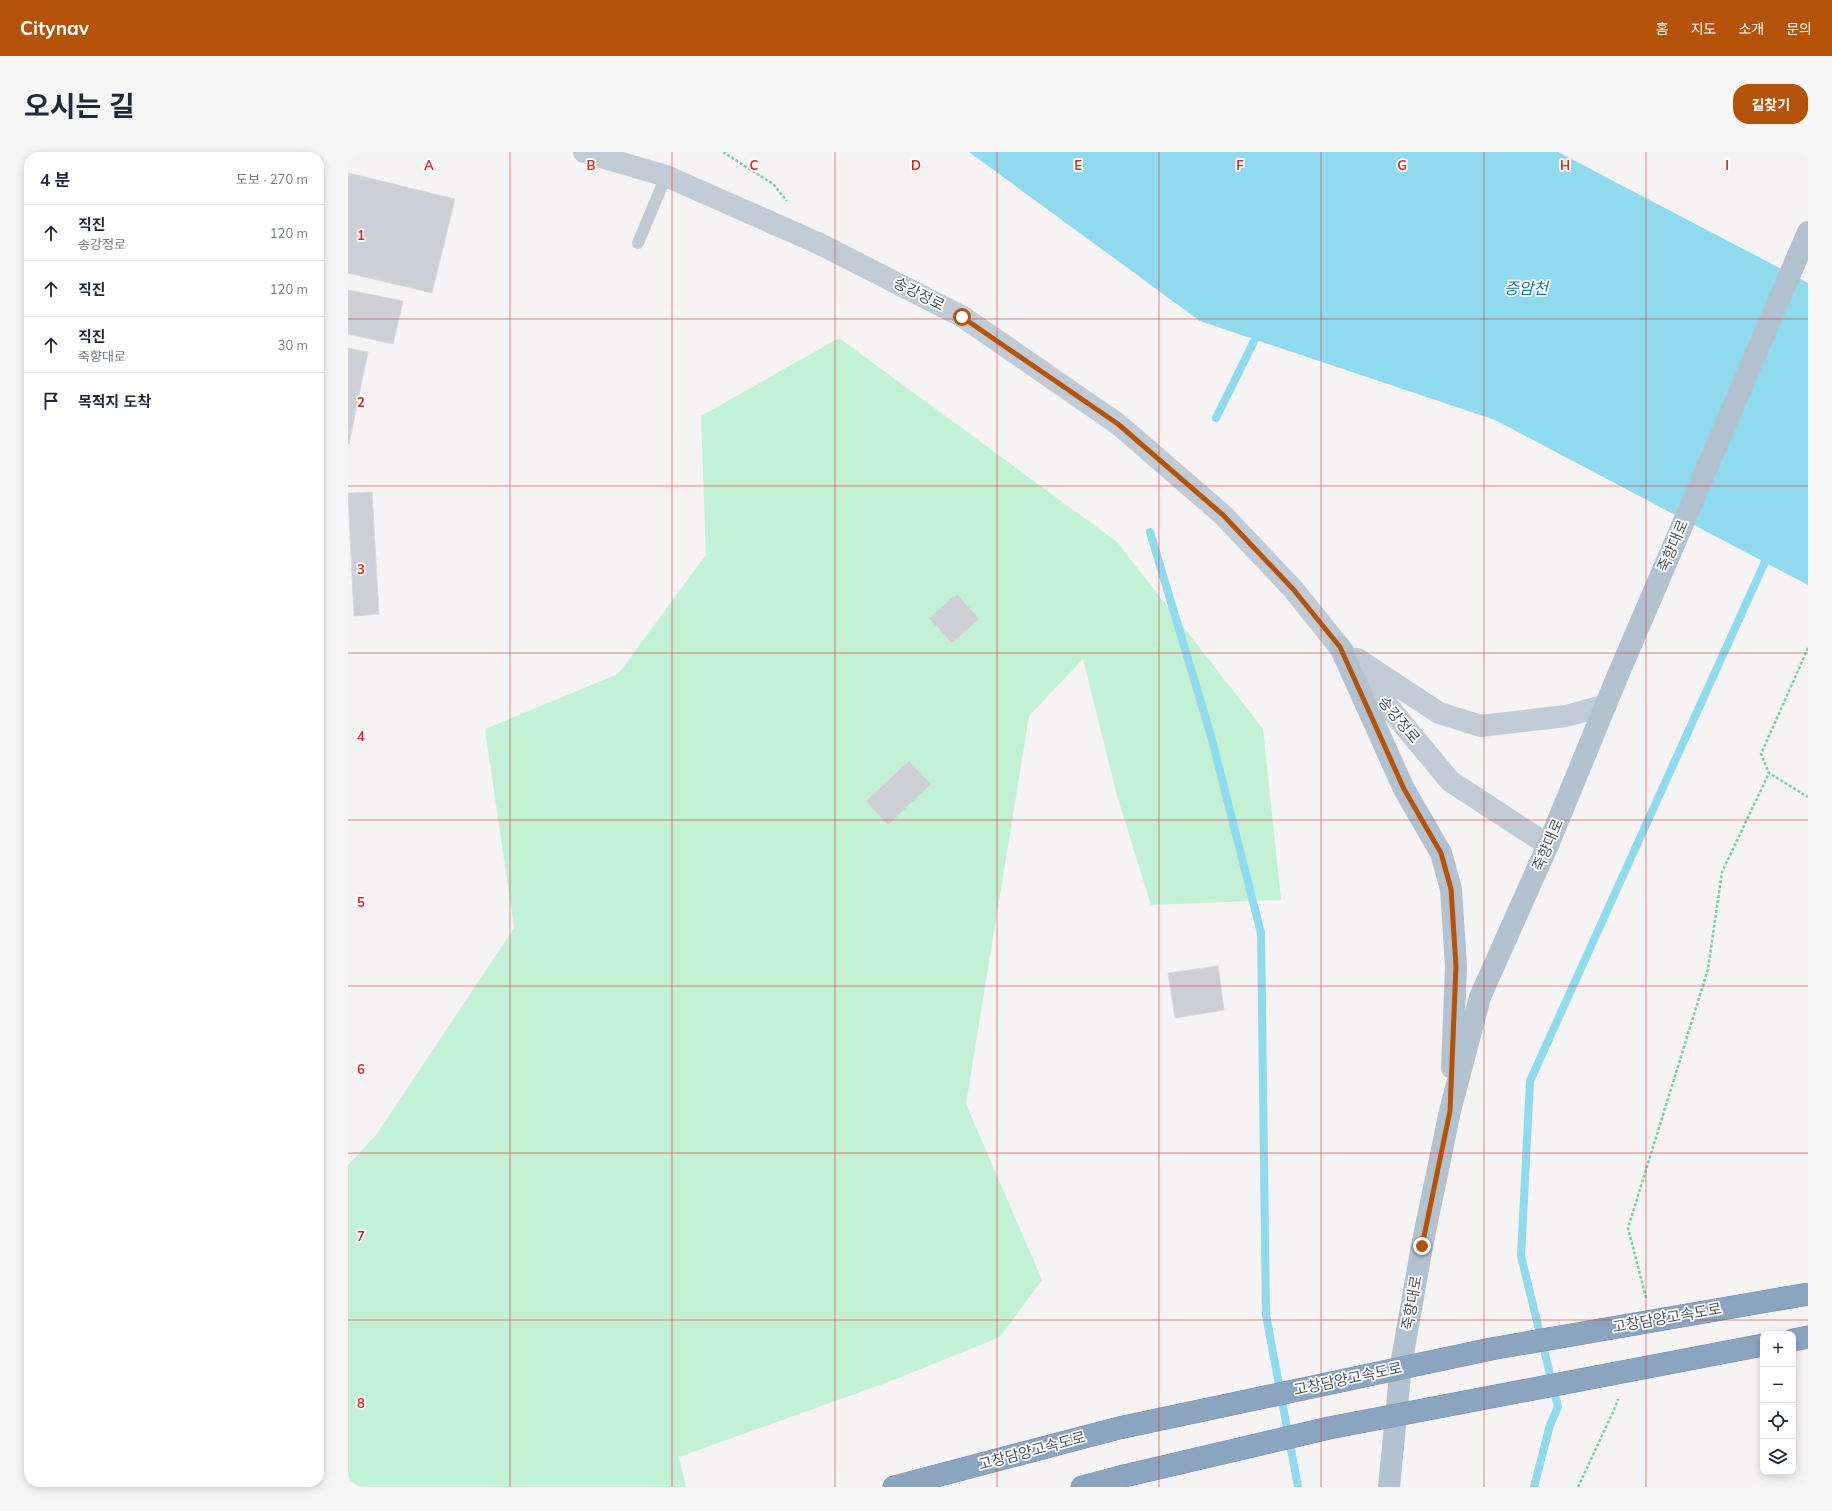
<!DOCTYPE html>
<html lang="ko">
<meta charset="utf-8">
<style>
body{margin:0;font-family:Mulish,"Noto Sans KR",sans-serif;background:#f6f6f7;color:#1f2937}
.controls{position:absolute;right:12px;bottom:12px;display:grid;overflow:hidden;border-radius:8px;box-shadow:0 2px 10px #0003}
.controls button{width:36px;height:36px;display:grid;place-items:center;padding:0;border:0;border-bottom:1px solid #e0e1e3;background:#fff;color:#1f2937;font:20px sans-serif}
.stop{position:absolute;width:12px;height:12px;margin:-9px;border:3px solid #b45309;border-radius:50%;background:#fff}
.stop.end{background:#b45309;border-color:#fff;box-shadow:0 1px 4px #0008}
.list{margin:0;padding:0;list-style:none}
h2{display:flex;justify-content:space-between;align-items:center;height:52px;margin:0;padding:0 16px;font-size:17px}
h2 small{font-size:13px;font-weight:400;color:#747a83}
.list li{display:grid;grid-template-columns:26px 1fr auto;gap:12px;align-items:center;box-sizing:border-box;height:56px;padding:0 16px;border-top:1px solid #e0e1e3}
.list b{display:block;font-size:15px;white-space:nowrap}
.list p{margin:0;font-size:13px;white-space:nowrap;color:#747a83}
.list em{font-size:13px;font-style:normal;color:#747a83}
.icon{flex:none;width:22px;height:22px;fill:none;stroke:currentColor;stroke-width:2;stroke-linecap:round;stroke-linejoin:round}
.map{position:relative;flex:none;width:1460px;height:1335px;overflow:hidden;border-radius:16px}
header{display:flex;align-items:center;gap:24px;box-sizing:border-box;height:56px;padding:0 20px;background:#b45309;color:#fff}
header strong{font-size:19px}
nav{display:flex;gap:22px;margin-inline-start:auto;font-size:14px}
.intro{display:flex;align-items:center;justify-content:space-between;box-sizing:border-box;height:96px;padding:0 24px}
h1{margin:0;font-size:28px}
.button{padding:10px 18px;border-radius:16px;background:#b45309;color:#fff;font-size:14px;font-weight:700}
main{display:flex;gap:24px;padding:0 24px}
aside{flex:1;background:#fff;border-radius:16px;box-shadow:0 2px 10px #0003}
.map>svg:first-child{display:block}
.green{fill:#c3f1d5}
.water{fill:#90daee}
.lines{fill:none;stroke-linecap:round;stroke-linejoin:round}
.stream{stroke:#90daee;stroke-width:8}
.building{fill:#cdcfd5;stroke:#d7d9de}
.highway-casing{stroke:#7690ad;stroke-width:23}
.path{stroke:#7ad0a6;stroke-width:2.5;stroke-dasharray:3 2;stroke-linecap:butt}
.lane{stroke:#c1cad2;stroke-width:12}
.secondary{stroke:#c1cbd6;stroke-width:22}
.primary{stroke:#b3c2d1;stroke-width:22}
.highway{stroke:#8ba5c1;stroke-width:22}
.highway-bridge-casing{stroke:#7690ad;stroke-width:23;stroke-linecap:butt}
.highway-bridge{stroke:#8ba5c1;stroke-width:22}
.route{stroke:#b45309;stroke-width:5}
.grid{fill:none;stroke:#d62828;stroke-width:1;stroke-opacity:0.55}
.labels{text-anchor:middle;stroke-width:3.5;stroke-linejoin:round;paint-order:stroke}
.street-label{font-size:15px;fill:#4a5661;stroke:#fff}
.water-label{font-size:16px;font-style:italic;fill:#0c7c9b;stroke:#fff}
.grid-label{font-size:13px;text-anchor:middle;font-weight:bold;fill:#d62828;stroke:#fff;stroke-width:3.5;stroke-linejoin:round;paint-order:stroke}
</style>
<header>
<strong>Citynav</strong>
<nav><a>홈</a><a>지도</a><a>소개</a><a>문의</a></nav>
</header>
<div class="intro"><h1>오시는 길</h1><a class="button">길찾기</a></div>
<main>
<aside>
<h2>4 분<small>도보 · 270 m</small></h2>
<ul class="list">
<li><svg class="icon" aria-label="ahead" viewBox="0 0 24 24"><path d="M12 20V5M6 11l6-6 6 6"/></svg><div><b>직진</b><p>송강정로</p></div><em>120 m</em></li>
<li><svg class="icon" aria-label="ahead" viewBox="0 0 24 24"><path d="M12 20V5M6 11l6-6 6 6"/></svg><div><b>직진</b></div><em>120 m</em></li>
<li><svg class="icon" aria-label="ahead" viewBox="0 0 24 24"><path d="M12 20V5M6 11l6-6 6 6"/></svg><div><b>직진</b><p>죽향대로</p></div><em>30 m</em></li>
<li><svg class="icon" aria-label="arrive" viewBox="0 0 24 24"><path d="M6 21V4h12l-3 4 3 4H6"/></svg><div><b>목적지 도착</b></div></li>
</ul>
</aside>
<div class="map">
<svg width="1460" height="1335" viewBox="0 0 1460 1335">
<rect width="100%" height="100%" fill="#f5f3f3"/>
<!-- green -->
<path class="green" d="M491,186L769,390L915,577L933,748L803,753L769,644L735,507L681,564L618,952L694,1128L652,1185L543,1229L331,1305L338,1335H0V1013L28,983L166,776L137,577L270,522L358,403L353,264Z"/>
<!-- water -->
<path class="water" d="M621,0H1210L1460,131V433L1147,268L852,169Z"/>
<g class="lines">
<!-- stream -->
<g class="stream">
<path d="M868,266L911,179"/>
<path d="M802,380L863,584L913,781L918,1163L950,1335"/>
<path d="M1186,1335L1202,1273L1210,1255L1173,1104L1182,929L1421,401"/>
</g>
</g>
<!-- building -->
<g class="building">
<path d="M0,21L107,47L84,141L0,121Z"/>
<path d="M0,138L55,149L45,192L0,182Z"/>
<path d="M0,196L20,200L1,292H0Z"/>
<path d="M24,340L31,462L6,464L0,341Z"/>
<path d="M609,442L631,467L604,491L581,466Z"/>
<path d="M561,609L583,632L540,673L518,649Z"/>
<path d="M870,814L876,858L827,866L820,821Z"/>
</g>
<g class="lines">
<!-- highway casing -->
<g class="highway-casing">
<g id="highway">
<path d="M1445,1188L1460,1185"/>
<path d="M546,1335L771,1276"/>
<path d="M734,1335L772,1325"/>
</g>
</g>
<!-- path -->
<g class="path">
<path d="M375,0L425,32L439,49"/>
<path d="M1460,496L1413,602L1421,621L1460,645"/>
<path d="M1298,1146L1280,1076L1360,817L1374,720L1421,621"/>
<path d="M1230,1335L1266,1258L1270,1247"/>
</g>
<!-- lane -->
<path class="lane" d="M290,91L318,24"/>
<!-- secondary -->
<g class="secondary">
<path d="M236,0L318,24L472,92L615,165L770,272L875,363L945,437L1010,518L1102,629L1200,693"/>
<path d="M1009,507L1091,561L1133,574L1218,564L1258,553"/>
</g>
<!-- primary -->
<g class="primary">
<path d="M992,495L1056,637L1093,701L1103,737L1108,814L1104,916"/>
<path d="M1041,1335L1053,1213L1074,1094L1102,959L1132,845L1200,693L1270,523L1460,80"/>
</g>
<!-- highway -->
<use href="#highway" class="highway"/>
<!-- highway-bridge casing -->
<g class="highway-bridge-casing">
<g id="highway-bridge">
<path d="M771,1276L1143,1197L1460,1142"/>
<path d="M772,1325L981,1276L1415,1193"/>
</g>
</g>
<!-- highway-bridge -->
<use href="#highway-bridge" class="highway-bridge"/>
</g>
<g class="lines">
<!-- route -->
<path class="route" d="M614,165L770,272L875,363L945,437L992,495L1056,637L1093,701L1103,737L1108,814L1102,959L1074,1094"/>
</g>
<!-- grid -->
<path class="grid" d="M162,0V1335M324,0V1335M487,0V1335M649,0V1335M811,0V1335M973,0V1335M1136,0V1335M1298,0V1335M0,167H1460M0,334H1460M0,501H1460M0,668H1460M0,834H1460M0,1001H1460M0,1168H1460"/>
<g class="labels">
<!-- street labels -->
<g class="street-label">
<text transform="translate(571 142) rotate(27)" y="5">송강정로</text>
<text transform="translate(1325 394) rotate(-67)" y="5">죽향대로</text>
<text transform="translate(1051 568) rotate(50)" y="5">송강정로</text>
<text transform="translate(1200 693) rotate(-67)" y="5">죽향대로</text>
<text transform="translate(1064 1151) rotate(-80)" y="5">죽향대로</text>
<text transform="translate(1319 1166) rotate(-10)" y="5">고창담양고속도로</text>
<text transform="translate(1000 1227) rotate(-12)" y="5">고창담양고속도로</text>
<text transform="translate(684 1299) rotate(-15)" y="5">고창담양고속도로</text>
</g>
<!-- water labels -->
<g class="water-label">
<text x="1178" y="142">증암천</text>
</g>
</g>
<g class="grid-label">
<text x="81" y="18">A</text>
<text x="243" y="18">B</text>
<text x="406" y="18">C</text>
<text x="568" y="18">D</text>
<text x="730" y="18">E</text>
<text x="892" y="18">F</text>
<text x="1054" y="18">G</text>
<text x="1217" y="18">H</text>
<text x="1379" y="18">I</text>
<text x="13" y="88">1</text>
<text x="13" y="255">2</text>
<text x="13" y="422">3</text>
<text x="13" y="589">4</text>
<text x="13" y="755">5</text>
<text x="13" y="922">6</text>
<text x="13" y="1089">7</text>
<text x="13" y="1256">8</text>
</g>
</svg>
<div class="controls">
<button>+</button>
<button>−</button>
<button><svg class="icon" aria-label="locate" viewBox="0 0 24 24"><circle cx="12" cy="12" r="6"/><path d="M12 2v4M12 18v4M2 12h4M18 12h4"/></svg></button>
<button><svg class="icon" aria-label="layers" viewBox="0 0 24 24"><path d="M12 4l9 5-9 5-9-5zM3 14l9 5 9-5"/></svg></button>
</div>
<div class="stop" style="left:614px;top:165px"></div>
<div class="stop end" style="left:1074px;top:1094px"></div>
</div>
</main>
